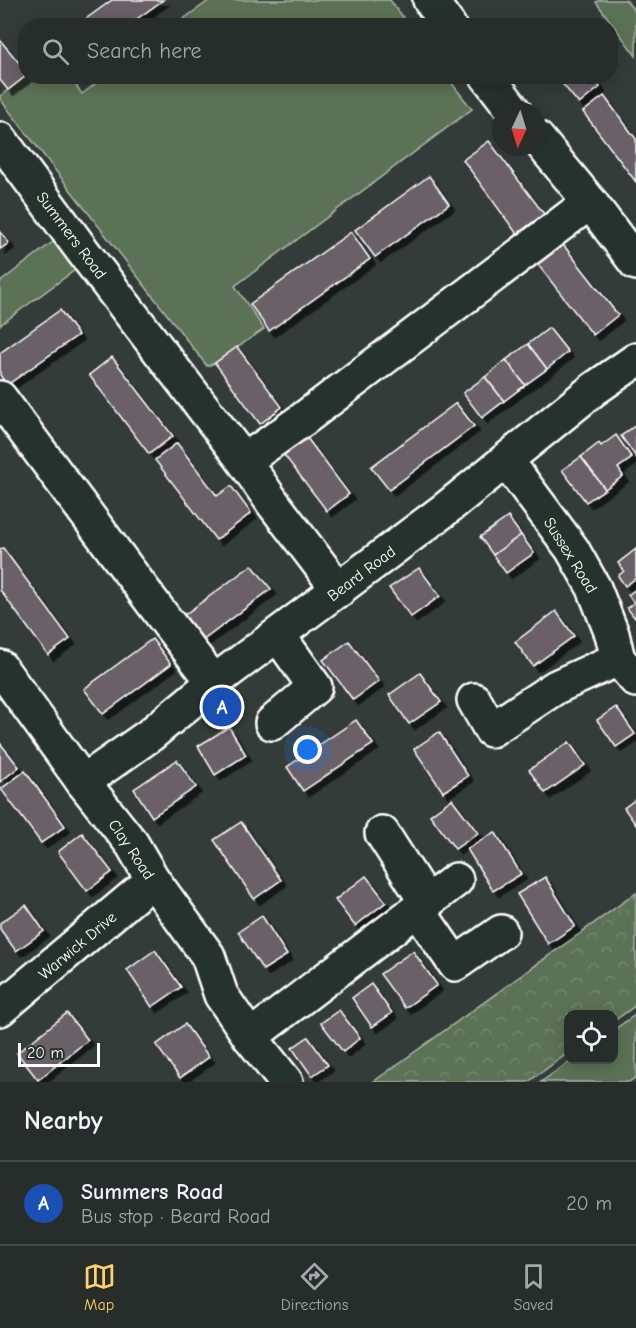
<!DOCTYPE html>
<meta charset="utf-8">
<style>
body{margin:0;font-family:"Comic Neue",sans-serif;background:#333937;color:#f1f3f6}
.controls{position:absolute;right:18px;bottom:18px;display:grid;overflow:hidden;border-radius:12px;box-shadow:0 3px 15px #0003}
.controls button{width:54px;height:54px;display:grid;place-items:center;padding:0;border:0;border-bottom:2px solid #434947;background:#272d2b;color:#f1f3f6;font:30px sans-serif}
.compass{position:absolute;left:492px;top:102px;width:54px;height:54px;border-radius:50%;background:#272d2b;box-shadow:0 3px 15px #0003;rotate:184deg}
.scale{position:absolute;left:18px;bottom:15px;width:82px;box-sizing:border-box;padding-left:6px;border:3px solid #fff;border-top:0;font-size:16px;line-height:21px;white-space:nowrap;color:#fff;-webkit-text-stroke:4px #26332d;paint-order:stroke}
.you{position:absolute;left:308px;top:750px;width:21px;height:21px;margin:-15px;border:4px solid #fff;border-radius:50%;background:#1a73e8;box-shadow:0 0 0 9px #1a73e833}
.badge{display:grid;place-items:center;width:39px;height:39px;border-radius:50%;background:#ffd166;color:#fff;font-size:20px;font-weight:700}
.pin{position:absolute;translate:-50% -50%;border:3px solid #fff;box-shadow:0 2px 6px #0006}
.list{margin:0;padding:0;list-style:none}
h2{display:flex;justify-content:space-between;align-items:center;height:78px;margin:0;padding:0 24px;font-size:26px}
h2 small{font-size:20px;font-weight:400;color:#a4a8a9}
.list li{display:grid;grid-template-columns:39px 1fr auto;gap:18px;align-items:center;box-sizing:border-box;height:84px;padding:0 24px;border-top:2px solid #434947}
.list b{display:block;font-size:22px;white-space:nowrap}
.list p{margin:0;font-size:20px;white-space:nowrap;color:#a4a8a9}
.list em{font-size:20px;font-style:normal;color:#a4a8a9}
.icon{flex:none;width:33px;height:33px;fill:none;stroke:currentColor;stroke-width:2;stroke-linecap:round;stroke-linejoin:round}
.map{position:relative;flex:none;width:636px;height:1082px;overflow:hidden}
.search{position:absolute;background:#272d2b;box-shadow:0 3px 15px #0003;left:18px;right:18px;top:18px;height:66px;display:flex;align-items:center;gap:15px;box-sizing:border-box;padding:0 21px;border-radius:24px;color:#a4a8a9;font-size:22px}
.sheet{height:162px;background:#272d2b}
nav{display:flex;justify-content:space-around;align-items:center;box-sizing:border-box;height:84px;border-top:2px solid #434947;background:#272d2b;font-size:16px;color:#a4a8a9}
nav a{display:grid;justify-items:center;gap:3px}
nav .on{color:#ffd166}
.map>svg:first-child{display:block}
.green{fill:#5c7256;stroke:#aeb8aa;stroke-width:1.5}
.forest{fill:url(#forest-crowns);stroke:#aeb8aa;stroke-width:1.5}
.building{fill:#6a6067;stroke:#fff;stroke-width:1.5;filter:url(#shadow)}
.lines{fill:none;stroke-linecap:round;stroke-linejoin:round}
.minor-casing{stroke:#fff;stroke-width:38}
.minor{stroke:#26332d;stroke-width:33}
.labels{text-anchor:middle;stroke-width:6;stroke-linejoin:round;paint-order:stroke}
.street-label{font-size:16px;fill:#fff;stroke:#26332d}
</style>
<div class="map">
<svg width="636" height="1082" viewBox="0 0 636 1082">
<defs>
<pattern id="forest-crowns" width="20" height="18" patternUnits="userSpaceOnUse" patternTransform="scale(1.5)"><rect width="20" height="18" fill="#5c7256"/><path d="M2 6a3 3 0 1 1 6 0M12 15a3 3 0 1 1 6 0" fill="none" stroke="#74876f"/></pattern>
<filter id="shadow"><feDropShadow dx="5.5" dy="5.5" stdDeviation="0" flood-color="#0009"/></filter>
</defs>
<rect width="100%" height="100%" fill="#343c39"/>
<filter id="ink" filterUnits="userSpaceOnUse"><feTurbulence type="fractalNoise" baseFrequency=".0167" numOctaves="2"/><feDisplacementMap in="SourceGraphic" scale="12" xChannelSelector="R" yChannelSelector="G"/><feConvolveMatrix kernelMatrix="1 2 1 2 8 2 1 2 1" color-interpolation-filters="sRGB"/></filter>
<g filter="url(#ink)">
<!-- green -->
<g class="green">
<path d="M210,0H390L409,25H175Z"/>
<path d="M600,0H626L636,13V56L596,2Z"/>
<path d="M26,76L70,77L82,94L106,76L447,77L472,109L235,286L264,329L215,363L207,366L0,99V96Z"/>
<path d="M58,238L79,267L0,325V282Z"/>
<path d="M636,1014V1077L629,1082H541L572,1060H614V1030Z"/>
</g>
<!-- forest -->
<path class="forest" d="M636,893V1005L614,1021V1014H568V1053L528,1082H373Z"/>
<!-- building -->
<g class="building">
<path d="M112,0H163L127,26H76Z"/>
<path d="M0,40L26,71V76L8,90L0,80Z"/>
<path d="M556,76H592L600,87L579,104Z"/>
<path d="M604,96L636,139V182L583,112Z"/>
<path d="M489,141L544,214L517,234L463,160Z"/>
<path d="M429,176L449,204L375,257L355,230Z"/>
<path d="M0,231L9,243L0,249Z"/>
<path d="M351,232L370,259L269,331L250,304Z"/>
<path d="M561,242L618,315L593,335L535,261Z"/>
<path d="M60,310L78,335L7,385L0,375V353Z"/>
<path d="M549,328L568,352L547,369L528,344Z"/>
<path d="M528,344L547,369L525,385L506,360Z"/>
<path d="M237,347L282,407L260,424L215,363Z"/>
<path d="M112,357L173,436L149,454L89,375Z"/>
<path d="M506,360L525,385L504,401L485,377Z"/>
<path d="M485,377L504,401L482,418L463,393Z"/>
<path d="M456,403L474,426L389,490L371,467Z"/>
<path d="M636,425V457L621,436Z"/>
<path d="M304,434L349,494L327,511L281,451Z"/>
<path d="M616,435L632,458L618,468L623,476L605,489L581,457L599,443L601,446Z"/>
<path d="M177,443L217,496L231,486L251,513L216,540L155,460Z"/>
<path d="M581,457L605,489L586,502L562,470Z"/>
<path d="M508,517L521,535L493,555L480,537Z"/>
<path d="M521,535L534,553L506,573L493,555Z"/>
<path d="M3,548L70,639L48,655L0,590V550Z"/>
<path d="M636,549V578L625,586L618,576L624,571L618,563Z"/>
<path d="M252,565L271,589L202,641L183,616Z"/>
<path d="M419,568L440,596L411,617L389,588Z"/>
<path d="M636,589V618H635L627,608L634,603L628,595Z"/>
<path d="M556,611L574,636L533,666L515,642Z"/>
<path d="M152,639L171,664L103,714L84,689Z"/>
<path d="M349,641L379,681L353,700L323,660Z"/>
<path d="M420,673L441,702L409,724L389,695Z"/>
<path d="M616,707L635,734L616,747L597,720Z"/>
<path d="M356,720L373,744L303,791L287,767Z"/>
<path d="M229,727L246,755L215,775L198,746Z"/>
<path d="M439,732L468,776L443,792L414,749Z"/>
<path d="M569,742L585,765L545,793L529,770Z"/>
<path d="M0,743L19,767L0,782Z"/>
<path d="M177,760L196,787L152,817L134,789Z"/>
<path d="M25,771L65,826L41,843L1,789Z"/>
<path d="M452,799L478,833L455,849L430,815Z"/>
<path d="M636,799V825L624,808Z"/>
<path d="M241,822L281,880L254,899L214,840Z"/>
<path d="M495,832L521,874L493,891L467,849Z"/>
<path d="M82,833L112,872L87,891L58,852Z"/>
<path d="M366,876L386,902L355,926L335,900Z"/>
<path d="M545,877L575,926L548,944L517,894Z"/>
<path d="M26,905L44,931L16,951L0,929V923Z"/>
<path d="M262,916L287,955L263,970L238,932Z"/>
<path d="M155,950L181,987L152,1007L127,970Z"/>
<path d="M413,951L437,985L405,1008L380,974Z"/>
<path d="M371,984L392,1013L372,1027L352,998Z"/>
<path d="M339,1010L360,1038L343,1052L321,1023Z"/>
<path d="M67,1013L88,1040L38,1080L17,1053Z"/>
<path d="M185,1024L209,1057L180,1078L156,1045Z"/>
<path d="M308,1037L328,1065L312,1076L292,1048Z"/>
</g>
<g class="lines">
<!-- minor casing -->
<g class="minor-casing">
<g id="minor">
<path d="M430,0L449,26"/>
<path d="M487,76L514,111"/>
<path d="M537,138L590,202L636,263"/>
<path d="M0,139L85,254L244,461L273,503L339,590"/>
<path d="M0,398L167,622L214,682"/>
<path d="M506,460L572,549L594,588L612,634L618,659L636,680"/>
<path d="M244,461L302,420L590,202"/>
<path d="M0,667L83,782L132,844L153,880L208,956L221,995L250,1037L286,1082"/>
<path d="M474,700L491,730L556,687L618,659"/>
<path d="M272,723L315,687L278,635"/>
<path d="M83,782L150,735L214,682L443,511L594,389L636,360"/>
<path d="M382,833L427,903"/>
<path d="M418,910L455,964L501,932"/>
<path d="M0,1009L153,880"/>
<path d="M250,1037L456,880"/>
</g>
</g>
<!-- minor -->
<use href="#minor" class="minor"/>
</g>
</g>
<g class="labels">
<!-- street labels -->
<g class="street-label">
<text transform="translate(72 235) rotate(53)" y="6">Summers Road</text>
<text transform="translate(571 555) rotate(58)" y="6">Sussex Road</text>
<text transform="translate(361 573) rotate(-37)" y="6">Beard Road</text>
<text transform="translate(132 849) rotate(56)" y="6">Clay Road</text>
<text transform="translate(77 945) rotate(-40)" y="6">Warwick Drive</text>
</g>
</g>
</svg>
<div class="controls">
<button><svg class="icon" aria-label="locate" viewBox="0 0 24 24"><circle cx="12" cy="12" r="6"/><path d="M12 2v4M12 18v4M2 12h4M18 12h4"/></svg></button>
</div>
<svg class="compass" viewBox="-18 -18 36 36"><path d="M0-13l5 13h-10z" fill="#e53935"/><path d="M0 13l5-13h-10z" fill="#a4a8a9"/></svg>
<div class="scale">20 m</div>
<div class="you"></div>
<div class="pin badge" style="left:222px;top:707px;background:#1a4fb4">A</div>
<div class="search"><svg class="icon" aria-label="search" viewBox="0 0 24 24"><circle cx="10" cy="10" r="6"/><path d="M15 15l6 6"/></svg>Search here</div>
</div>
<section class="sheet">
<h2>Nearby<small></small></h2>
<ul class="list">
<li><span class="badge" style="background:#1a4fb4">A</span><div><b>Summers Road</b><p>Bus stop · Beard Road</p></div><em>20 m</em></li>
</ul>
</section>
<nav>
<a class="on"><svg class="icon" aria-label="map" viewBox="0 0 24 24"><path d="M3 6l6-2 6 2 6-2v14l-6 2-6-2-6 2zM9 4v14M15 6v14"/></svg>Map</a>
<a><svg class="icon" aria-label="directions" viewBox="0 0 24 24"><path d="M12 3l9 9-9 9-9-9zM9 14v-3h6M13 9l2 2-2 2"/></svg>Directions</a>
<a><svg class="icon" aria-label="saved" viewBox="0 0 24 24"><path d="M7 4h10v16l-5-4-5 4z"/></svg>Saved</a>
</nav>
